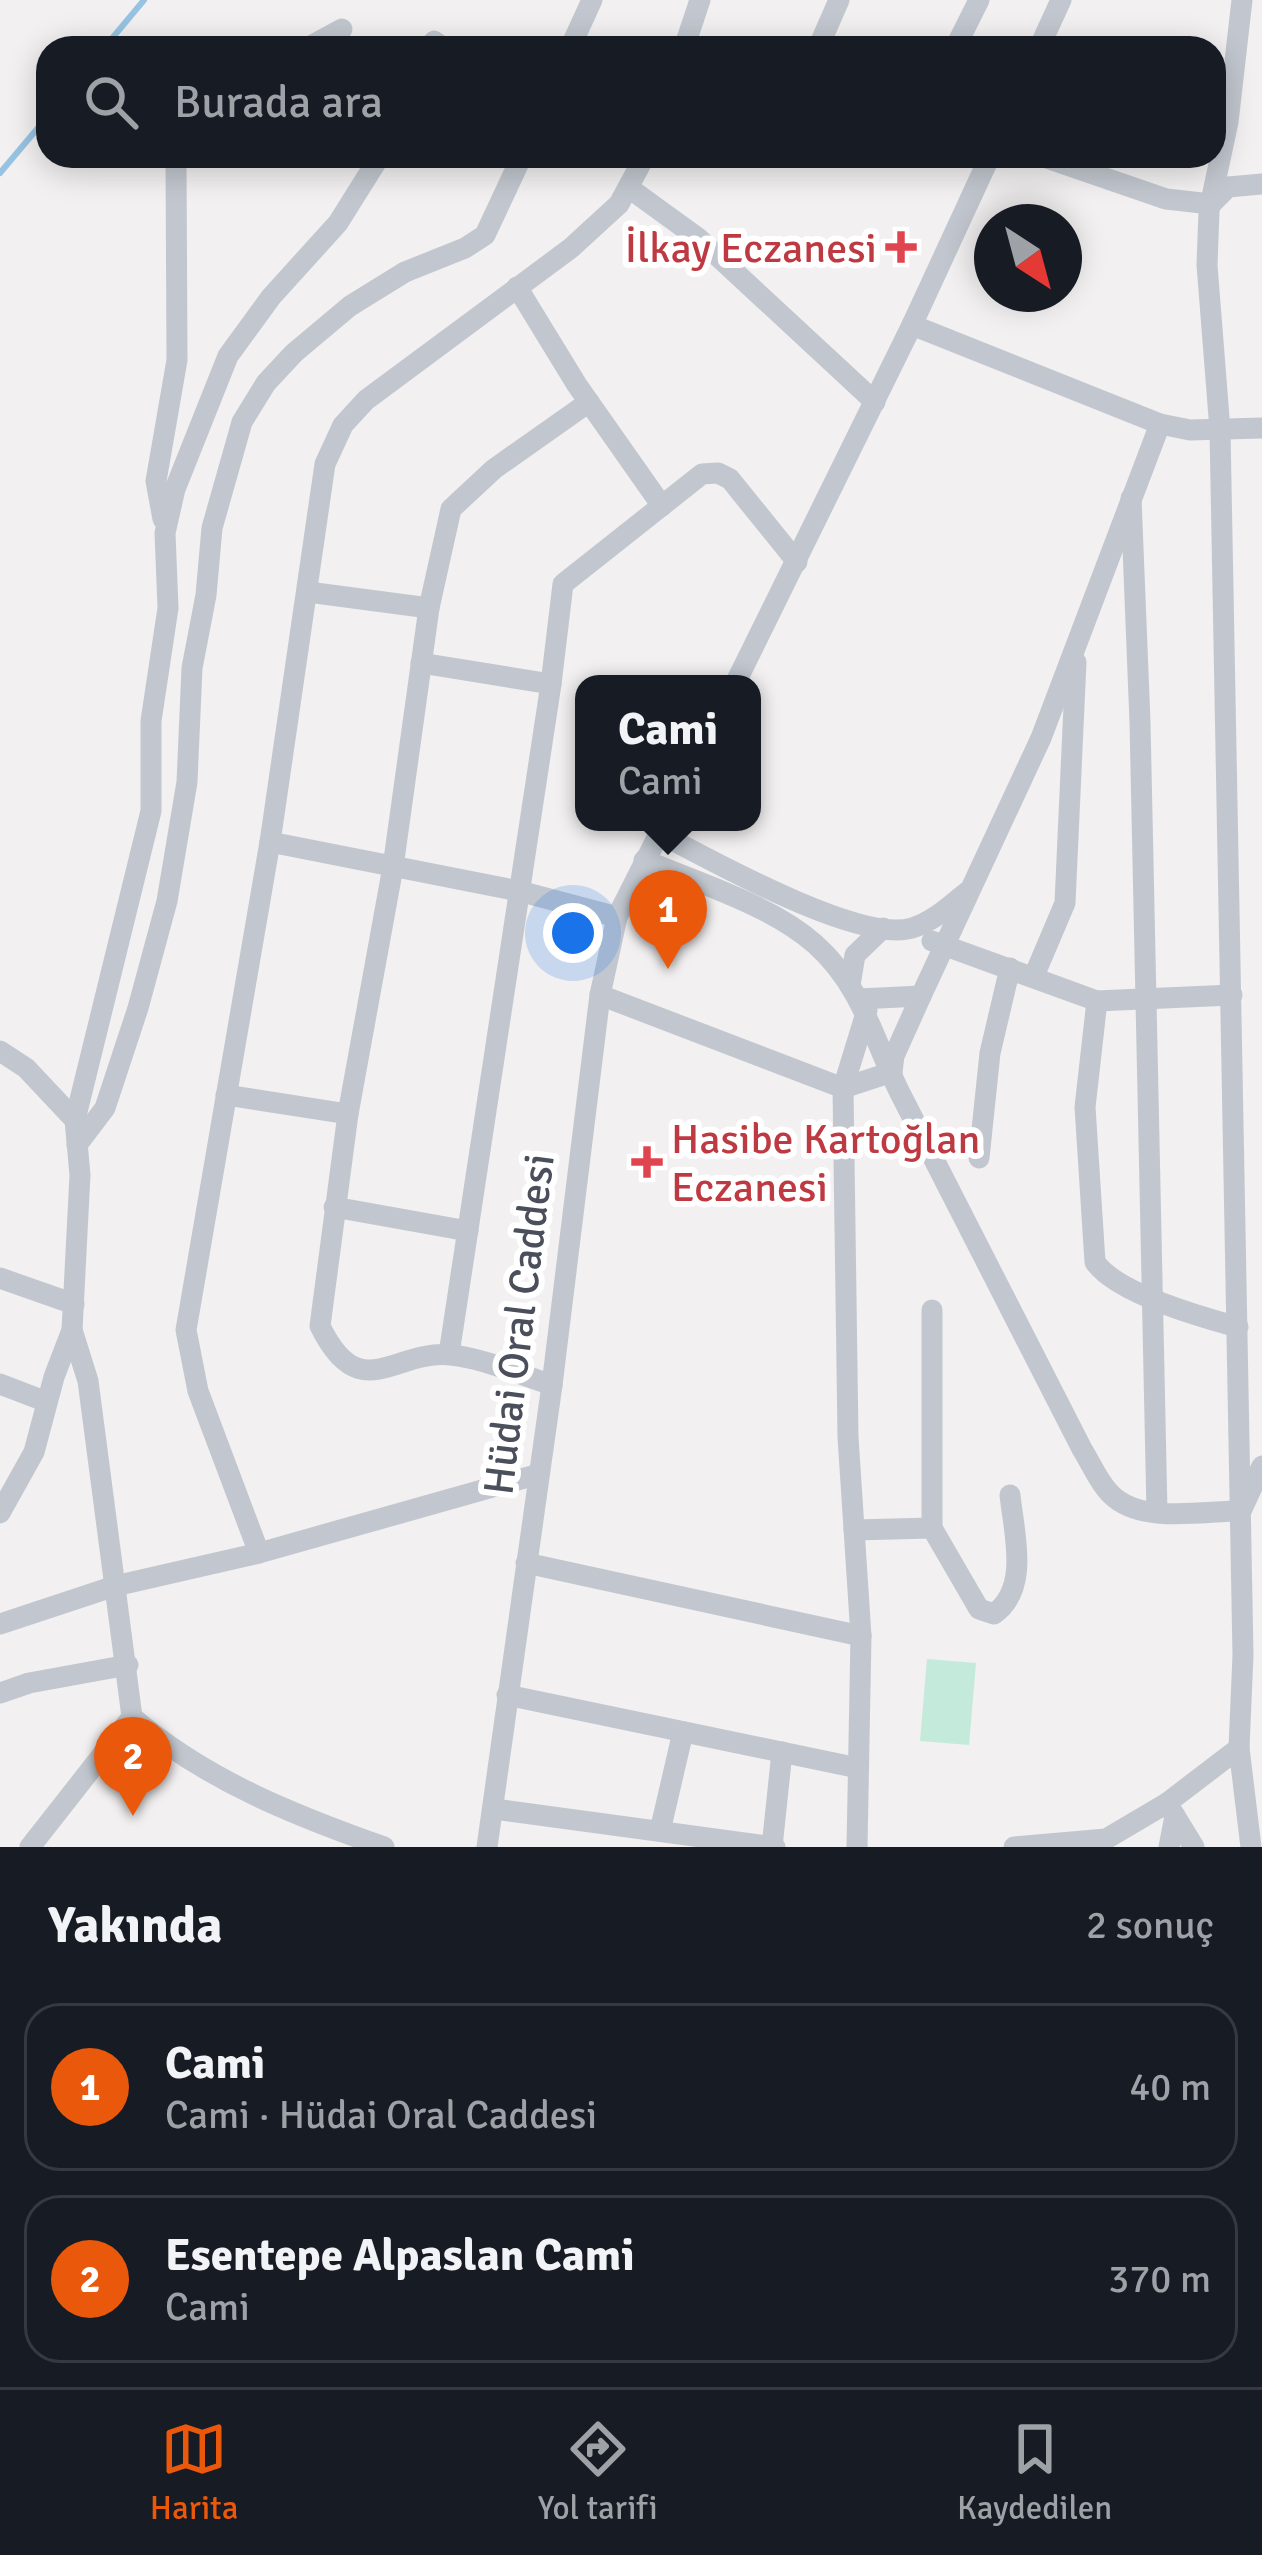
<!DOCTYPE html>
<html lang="tr">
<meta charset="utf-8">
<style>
body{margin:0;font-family:Signika,sans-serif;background:#20242c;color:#f1f3f6}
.compass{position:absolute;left:974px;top:204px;width:108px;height:108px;border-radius:50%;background:#171b24;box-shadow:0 6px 30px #0003;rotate:144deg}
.you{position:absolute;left:573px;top:933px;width:42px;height:42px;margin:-30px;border:9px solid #fff;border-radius:50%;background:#1a73e8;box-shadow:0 0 0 18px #1a73e833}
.badge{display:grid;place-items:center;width:78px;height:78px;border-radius:50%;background:#ea580c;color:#fff;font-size:39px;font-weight:700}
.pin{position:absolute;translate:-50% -99px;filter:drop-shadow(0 3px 6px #0008)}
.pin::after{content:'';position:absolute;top:63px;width:42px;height:36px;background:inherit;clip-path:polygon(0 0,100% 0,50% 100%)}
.popup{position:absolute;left:575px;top:675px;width:186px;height:156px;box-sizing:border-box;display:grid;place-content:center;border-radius:24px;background:#171b24;filter:drop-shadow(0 3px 9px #0005);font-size:39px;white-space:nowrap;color:#9ea1a6}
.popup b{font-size:45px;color:#f1f3f6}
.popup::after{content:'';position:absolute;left:50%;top:100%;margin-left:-24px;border:24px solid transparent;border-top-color:#171b24}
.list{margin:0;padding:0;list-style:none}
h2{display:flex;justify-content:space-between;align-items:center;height:156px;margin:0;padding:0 48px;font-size:51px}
h2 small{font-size:39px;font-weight:400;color:#9ea1a6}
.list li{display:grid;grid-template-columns:78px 1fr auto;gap:36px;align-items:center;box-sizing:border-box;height:168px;margin:0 24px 24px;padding:0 24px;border:3px solid #363941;border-radius:36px}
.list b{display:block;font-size:45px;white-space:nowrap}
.list p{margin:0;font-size:39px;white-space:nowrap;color:#9ea1a6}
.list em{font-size:39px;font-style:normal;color:#9ea1a6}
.icon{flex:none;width:66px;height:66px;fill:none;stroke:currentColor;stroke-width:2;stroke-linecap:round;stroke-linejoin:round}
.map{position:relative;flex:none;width:1262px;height:1847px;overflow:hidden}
.search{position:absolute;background:#171b24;box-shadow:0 6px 30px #0003;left:36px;right:36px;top:36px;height:132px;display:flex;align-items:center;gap:30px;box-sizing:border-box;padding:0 42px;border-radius:36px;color:#9ea1a6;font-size:45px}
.sheet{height:540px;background:#171b24}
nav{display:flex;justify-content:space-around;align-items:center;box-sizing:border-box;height:168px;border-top:3px solid #363941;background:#171b24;font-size:33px;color:#9ea1a6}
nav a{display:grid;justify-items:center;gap:6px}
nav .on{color:#ea580c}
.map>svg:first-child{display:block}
.green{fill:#c3eada}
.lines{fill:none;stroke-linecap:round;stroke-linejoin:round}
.stream{stroke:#96c3e2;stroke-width:6}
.minor{stroke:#c2c7cf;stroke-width:21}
.health-dot{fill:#e0444e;stroke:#fff;stroke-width:4.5}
.labels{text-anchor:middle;stroke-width:12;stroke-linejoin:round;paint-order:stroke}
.health-label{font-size:42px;fill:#be3a42;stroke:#fff;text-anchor:end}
.street-label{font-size:42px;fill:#4a4f5b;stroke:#fff}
</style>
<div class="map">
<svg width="1262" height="1847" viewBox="0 0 1262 1847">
<rect width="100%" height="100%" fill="#f2f0f0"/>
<!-- green -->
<path class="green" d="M927,1659L976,1663L969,1745L920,1741Z"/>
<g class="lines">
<!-- stream -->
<g class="stream">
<path d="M104,48L144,0"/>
<path d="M0,173L48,116"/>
</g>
<!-- minor -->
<g class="minor">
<path d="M1242,0L1228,122L1209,211L1207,265L1220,430L1243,1655L1239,1748L1251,1847"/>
<path d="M307,48L342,29"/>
<path d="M429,48L434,41L444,48"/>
<path d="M570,48L592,0"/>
<path d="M684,48L700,0"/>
<path d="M818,48L839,0"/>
<path d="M955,48L979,0"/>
<path d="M1039,48L1061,0"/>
<path d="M1041,156L1166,199L1211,204L1228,187L1262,184"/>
<path d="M629,188L698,238L875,402"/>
<path d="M517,287L577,385L662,506"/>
<path d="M912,325L1160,424L1190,430L1262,428"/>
<path d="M1131,498L1140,722L1157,1512"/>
<path d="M163,519L156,481L177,360L176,156"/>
<path d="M308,592L429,608"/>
<path d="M421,663L551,684"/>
<path d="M735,684L912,325L990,156"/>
<path d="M659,833C709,859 860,944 912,928C933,922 949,906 967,892"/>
<path d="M270,842L519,891L617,917"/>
<path d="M644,860C698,883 771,905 815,944C863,987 873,1039 900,1093C960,1212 1022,1330 1082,1449C1092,1465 1101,1487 1115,1498C1146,1523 1203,1511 1241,1511L1262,1466"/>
<path d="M932,941L1097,1001L1232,995"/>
<path d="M1034,976L1065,903L1076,662"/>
<path d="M850,985L855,955L883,928"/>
<path d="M600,995L843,1088L848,1437L861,1636L857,1847"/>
<path d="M859,999L921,996"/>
<path d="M1097,1001L1085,1107L1095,1262C1116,1293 1201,1317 1238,1327"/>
<path d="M0,1051L26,1068L75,1120L80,1175L72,1330L88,1381L132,1717C205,1780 294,1815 384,1847"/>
<path d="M892,1072L894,1056L921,996L1041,738L1160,424"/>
<path d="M843,1088L867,1010"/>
<path d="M843,1088L892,1072"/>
<path d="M226,1095L348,1114"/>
<path d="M75,1120L151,811V721L168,608L165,533L175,489L228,356L271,297L338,223L380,156"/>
<path d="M77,1145L105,1108L138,1008L167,901L187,782L192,668L206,595L212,528L242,422L266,383L294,353L350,306L405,272L465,248L485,235L522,156"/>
<path d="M979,1158L990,1053L1010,968"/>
<path d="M334,1207L468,1231"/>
<path d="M0,1278L74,1304"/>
<path d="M932,1310V1528"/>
<path d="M449,1354L551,684L563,584L702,474L718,473L730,479L797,562"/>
<path d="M0,1384L47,1402"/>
<path d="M552,1385C520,1375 483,1358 451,1355C394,1349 360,1408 320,1326L348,1114L393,867L429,608L451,509L494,469L589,402"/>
<path d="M0,1513L34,1452L54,1377L72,1330"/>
<path d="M854,1530L932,1528L979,1609L994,1614C1030,1588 1014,1534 1010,1495"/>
<path d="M259,1553L198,1391L186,1330L270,842L325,464L343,425L366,400L571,248L619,204L645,156"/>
<path d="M526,1563L861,1636"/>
<path d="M0,1624L115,1586L259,1553L539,1474"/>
<path d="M0,1693L29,1683L128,1665"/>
<path d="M507,1695L858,1768"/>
<path d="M1167,1803L1194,1847"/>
<path d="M494,1809L775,1847"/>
<path d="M660,1831L683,1732"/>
<path d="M30,1847L132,1717"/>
<path d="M487,1847L552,1385L600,995L617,917L665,822"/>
<path d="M772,1847L782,1752"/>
<path d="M1014,1847L1106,1839L1167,1803L1239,1748"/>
<path d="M1169,1847L1175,1816"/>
</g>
</g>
<!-- markers -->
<g class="health-dot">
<path d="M895 229h12v12h12v12h-12v12h-12v-12h-12v-12h12z"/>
<path d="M641 1144h12v12h12v12h-12v12h-12v-12h-12v-12h12z"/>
</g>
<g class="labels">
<!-- health labels -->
<g class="health-label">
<text x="877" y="262">İlkay Eczanesi</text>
<text x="671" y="1153" text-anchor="start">Hasibe Kartoğlan<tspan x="671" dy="48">Eczanesi</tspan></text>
</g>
<!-- street labels -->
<g class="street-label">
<text transform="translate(518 1324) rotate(-83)" y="15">Hüdai Oral Caddesi</text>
</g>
</g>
</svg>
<svg class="compass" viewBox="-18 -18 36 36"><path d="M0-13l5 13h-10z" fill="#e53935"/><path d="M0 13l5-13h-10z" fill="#9ea1a6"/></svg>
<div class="you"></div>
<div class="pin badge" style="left:668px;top:969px">1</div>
<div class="popup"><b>Cami</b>Cami</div>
<div class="pin badge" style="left:133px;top:1816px">2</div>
<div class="search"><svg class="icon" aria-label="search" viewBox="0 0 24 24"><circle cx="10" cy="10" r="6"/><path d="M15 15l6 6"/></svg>Burada ara</div>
</div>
<section class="sheet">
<h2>Yakında<small>2 sonuç</small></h2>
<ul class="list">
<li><span class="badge">1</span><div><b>Cami</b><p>Cami · Hüdai Oral Caddesi</p></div><em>40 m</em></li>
<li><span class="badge">2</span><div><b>Esentepe Alpaslan Cami</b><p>Cami</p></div><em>370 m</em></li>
</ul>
</section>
<nav>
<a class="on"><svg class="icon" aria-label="map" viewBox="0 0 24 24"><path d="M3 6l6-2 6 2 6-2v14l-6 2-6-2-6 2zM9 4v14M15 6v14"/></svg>Harita</a>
<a><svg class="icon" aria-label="directions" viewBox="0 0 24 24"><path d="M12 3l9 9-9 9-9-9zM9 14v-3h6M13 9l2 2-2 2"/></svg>Yol tarifi</a>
<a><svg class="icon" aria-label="saved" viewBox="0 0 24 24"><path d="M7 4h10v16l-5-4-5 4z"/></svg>Kaydedilen</a>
</nav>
